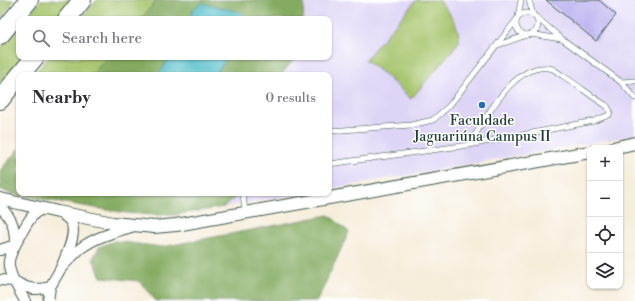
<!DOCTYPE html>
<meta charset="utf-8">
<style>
body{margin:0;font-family:"Libre Bodoni",serif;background:#f2f2f3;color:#2b2b33}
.controls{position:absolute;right:12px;bottom:12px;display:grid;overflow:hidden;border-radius:8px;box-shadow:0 1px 3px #0004}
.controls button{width:36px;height:36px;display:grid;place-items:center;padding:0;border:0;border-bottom:1px solid #e1e1e2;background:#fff;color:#2b2b33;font:20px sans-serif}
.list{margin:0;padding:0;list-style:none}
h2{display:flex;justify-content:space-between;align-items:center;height:52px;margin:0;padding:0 16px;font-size:17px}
h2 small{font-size:13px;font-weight:400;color:#7c7c81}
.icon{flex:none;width:22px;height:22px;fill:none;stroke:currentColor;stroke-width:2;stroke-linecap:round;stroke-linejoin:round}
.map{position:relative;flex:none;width:635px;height:301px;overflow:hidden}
.search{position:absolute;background:#fff;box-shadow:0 1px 3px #0004;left:16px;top:16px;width:316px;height:44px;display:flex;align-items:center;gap:10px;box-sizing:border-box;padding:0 14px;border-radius:8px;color:#7c7c81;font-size:15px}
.panel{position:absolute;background:#fff;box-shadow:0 1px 3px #0004;left:16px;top:72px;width:316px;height:124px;border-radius:8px}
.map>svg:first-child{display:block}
.built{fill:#ded5f6}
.green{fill:#a6c46c;stroke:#628050}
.forest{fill:#84aa60;stroke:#52744a}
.water{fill:#4ebbc7;stroke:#367c7e}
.building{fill:#b8aeef}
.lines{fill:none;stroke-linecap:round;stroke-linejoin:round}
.service-casing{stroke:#3f574d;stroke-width:6}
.minor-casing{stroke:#3f574d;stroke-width:12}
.tertiary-casing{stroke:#3f574d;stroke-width:14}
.motorway-casing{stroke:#3f574d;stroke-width:20}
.service{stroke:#fff;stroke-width:5}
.minor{stroke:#fff;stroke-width:10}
.tertiary{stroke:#fff;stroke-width:12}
.motorway{stroke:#fff;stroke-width:18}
.poi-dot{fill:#1f6fb2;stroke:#fff;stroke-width:1.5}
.labels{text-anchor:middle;stroke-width:3;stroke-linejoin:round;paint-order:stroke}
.poi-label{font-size:14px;fill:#1f3d34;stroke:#fff}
</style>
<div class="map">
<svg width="635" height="301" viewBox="0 0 635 301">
<rect width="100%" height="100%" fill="#fff"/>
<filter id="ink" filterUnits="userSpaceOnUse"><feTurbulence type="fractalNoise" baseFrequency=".025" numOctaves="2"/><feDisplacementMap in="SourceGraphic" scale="8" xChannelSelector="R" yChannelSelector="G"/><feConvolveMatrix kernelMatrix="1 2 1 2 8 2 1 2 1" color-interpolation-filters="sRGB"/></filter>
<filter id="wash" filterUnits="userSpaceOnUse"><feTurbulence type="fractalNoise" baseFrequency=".012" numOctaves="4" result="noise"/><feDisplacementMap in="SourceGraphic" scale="16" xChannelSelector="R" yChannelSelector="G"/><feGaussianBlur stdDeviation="0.9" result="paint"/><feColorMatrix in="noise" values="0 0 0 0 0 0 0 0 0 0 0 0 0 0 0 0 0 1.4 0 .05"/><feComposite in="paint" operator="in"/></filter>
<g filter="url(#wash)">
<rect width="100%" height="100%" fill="#f6edda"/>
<!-- built -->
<g class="built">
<path d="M304,0H635V135L329,189V75H281L296,57H329V19H303Z"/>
<path d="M237,193H304L224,207L238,195Z"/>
</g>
<!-- green -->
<g class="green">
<path d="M0,0H13L9,8L0,18Z"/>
<path d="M41,0H74L58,19H25Z"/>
<path d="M97,0H157L141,19H81Z"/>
<path d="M416,0H439C449,13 460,25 459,42L411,99L386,76L365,60Z"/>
<path d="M19,26V57H27L0,89V49Z"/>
<path d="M49,57H107L92,75H37L35,73Z"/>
</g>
<!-- forest -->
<g class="forest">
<path d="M157,0H304L303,19H249L239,12L193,9L190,19H141Z"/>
<path d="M107,57H169L162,70L156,75H92Z"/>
<path d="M228,57H296L281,75H214Z"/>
<path d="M19,148V193H237L238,195L224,207L174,215H156L126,213L11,194L0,189V171Z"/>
<path d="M329,215L349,232L317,301H156L139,281L101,277L93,259L99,247L115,241L162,247Z"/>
</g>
<!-- water -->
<g class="water">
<path d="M202,3L239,12L249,19H190L193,9Z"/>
<path d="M169,57H228L214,75H156L162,70Z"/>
</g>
<g id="blocks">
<!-- building -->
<path class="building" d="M546,0H599L616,15L596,41Z"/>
</g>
</g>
<g filter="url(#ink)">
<use href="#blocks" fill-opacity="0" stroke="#3f574d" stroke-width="1"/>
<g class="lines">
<!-- service casing -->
<g class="service-casing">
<g id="service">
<path d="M529,0L533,15"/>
<circle cx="527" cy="24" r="11"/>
<path d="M518,17L521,0"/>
<path d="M536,17L562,39L621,82L635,98"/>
<path d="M530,34L561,39"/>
<path d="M498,45L527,35"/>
<path d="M621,82L635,81"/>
<path d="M329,131L411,125L433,120L449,106L517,19"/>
<path d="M329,164L469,145L594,121L609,115L610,111L607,106C592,97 578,85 563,76C560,74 556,71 553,69C515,58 485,120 469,145"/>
<path d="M243,193L245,212"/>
</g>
</g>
<!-- minor casing -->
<g class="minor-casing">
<g id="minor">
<path d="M0,207C13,219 15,228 15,245L0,250"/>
<path d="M45,209C41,210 37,211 34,214C28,220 10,252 9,261C8,268 11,274 14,281C28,289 35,291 50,287L61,268"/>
<path d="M60,213C63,215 68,218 70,221C79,232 65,257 61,268C67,262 74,254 81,248C97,236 116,232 134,226"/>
<path d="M0,280L14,281L25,301"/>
<path d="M48,301L50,287"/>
</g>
</g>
<!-- tertiary casing -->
<g class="tertiary-casing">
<g id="tertiary">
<path d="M613,148L635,143"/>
<path d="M0,199L58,212L113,223L154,227L176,225L590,152"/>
</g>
</g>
<!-- motorway casing -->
<g class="motorway-casing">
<g id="motorway">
<path d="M67,19L82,0"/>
<path d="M0,35L29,0"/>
<path d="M20,75L35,57"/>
<path d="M0,100L19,76"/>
</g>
</g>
<!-- service -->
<use href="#service" class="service"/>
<!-- minor -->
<use href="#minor" class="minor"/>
<!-- tertiary -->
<use href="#tertiary" class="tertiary"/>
<!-- motorway -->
<use href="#motorway" class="motorway"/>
</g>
</g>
<!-- markers -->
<circle class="poi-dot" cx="482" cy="105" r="4"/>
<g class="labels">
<!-- poi labels -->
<g class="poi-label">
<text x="482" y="125">Faculdade<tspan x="482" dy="16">Jaguariúna Campus II</tspan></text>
</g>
</g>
</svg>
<div class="controls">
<button>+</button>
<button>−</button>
<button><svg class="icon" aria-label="locate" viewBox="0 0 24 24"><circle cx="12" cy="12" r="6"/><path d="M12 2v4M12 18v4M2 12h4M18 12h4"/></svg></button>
<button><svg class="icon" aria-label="layers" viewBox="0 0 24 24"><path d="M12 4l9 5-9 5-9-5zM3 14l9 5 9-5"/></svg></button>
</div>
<div class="search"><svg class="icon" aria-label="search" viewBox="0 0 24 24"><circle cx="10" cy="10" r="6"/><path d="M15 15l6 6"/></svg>Search here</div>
<section class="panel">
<h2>Nearby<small>0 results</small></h2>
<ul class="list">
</ul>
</section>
</div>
